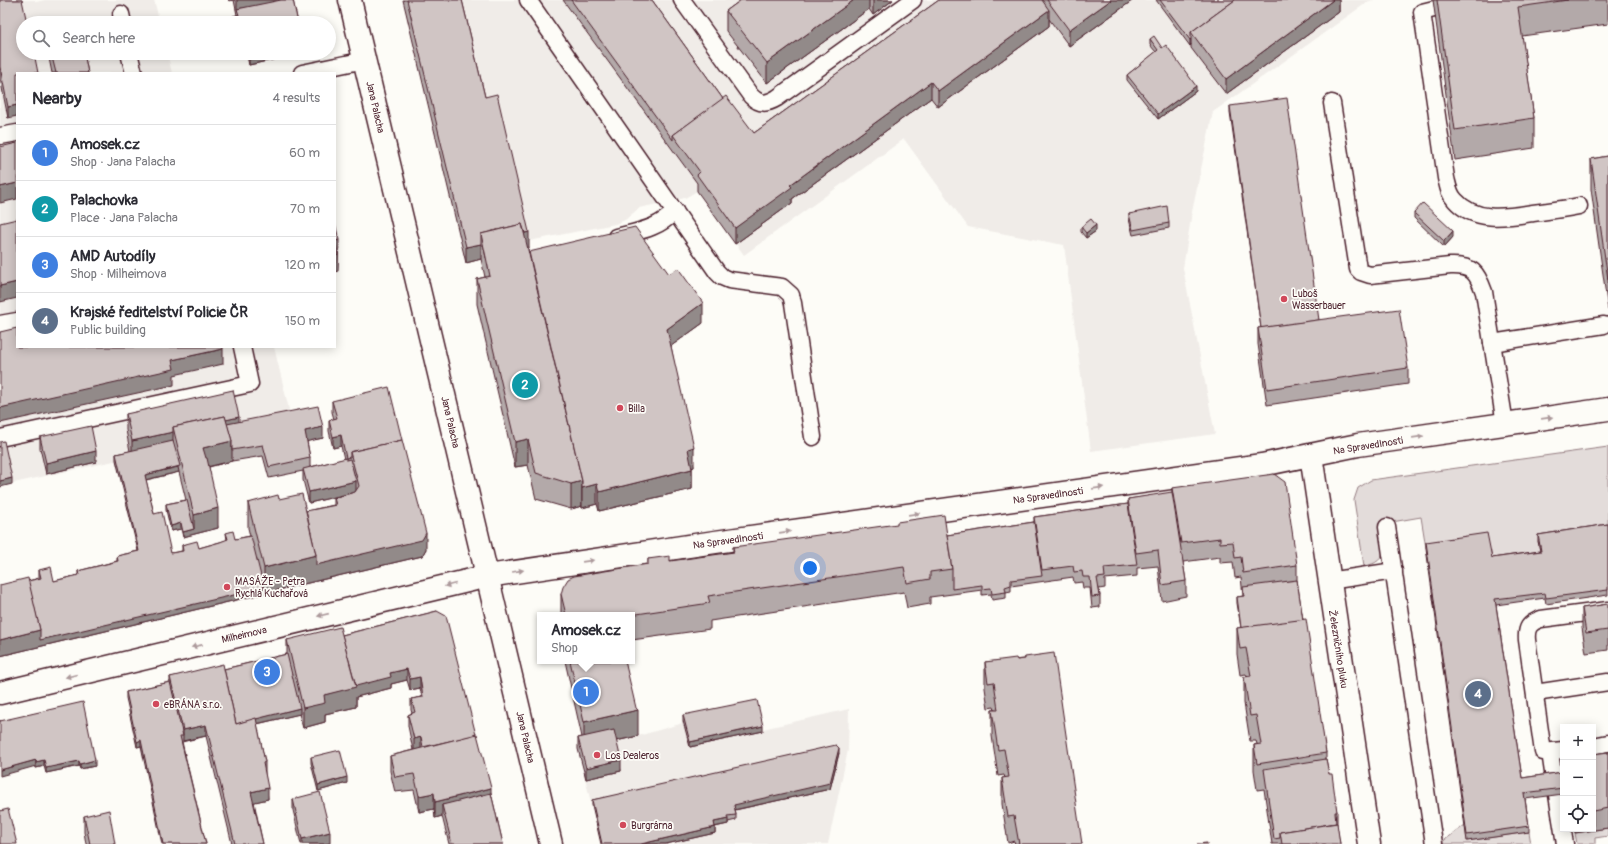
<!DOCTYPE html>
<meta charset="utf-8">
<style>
body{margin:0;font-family:Pangolin,sans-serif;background:#f7f7f7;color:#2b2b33}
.controls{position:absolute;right:12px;bottom:12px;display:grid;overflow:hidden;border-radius:0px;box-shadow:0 2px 10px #0003}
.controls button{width:36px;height:36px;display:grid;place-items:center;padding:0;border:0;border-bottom:1px solid #e1e1e2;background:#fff;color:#2b2b33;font:20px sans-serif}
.you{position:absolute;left:810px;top:568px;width:14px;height:14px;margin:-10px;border:3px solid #fff;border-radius:50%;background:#1a73e8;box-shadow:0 0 0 6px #1a73e833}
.badge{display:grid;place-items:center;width:26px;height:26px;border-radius:50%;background:#2563eb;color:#fff;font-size:13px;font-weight:700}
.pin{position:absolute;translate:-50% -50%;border:2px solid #fff;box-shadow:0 1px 4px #0006}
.popup{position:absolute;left:537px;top:612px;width:98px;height:52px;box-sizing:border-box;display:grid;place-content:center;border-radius:0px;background:#fff;filter:drop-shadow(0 1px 3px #0005);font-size:13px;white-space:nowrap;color:#7c7c81}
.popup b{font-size:15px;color:#2b2b33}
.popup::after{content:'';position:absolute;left:50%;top:100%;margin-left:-8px;border:8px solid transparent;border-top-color:#fff}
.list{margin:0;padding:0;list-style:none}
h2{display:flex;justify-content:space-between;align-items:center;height:52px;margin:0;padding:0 16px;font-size:17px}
h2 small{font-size:13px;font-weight:400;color:#7c7c81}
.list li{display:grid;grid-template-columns:26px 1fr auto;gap:12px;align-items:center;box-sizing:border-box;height:56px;padding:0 16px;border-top:1px solid #e1e1e2}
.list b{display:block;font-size:15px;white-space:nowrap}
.list p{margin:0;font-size:13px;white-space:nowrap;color:#7c7c81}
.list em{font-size:13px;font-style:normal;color:#7c7c81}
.icon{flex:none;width:22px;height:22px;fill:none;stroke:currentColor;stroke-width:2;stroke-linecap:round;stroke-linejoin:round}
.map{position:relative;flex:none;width:1608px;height:844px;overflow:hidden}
.search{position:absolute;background:#fff;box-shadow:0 2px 10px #0003;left:16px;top:16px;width:320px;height:44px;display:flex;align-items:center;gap:10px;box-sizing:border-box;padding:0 14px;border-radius:22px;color:#7c7c81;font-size:15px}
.panel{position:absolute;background:#fff;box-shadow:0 2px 10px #0003;left:16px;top:72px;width:320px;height:276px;border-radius:0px}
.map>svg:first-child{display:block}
.built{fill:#f0ece8}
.green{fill:#e3dcda;stroke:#967e82}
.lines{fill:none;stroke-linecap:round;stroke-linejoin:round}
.lane-casing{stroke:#4a1f2b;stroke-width:19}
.street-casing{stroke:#4a1f2b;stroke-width:25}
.secondary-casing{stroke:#4a1f2b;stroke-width:25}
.lane{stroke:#fdfcf7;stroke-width:16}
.street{stroke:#fdfcf7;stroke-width:22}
.secondary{stroke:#fdfcf7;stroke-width:22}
.wall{fill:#b3a9a9;stroke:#4a1f2b;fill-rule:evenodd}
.shaded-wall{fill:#928a89;stroke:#4a1f2b}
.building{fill:#d0c5c4;stroke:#4a1f2b}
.oneway{fill:#ac999b}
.poi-dot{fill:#d1495b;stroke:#fdfcf7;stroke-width:1.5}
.labels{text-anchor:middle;stroke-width:3.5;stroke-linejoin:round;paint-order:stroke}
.street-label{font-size:10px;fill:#4a1f2b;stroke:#fdfcf7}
.poi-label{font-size:10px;fill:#4a1f2b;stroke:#fdfcf7;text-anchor:start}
</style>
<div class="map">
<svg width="1608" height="844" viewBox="0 0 1608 844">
<rect width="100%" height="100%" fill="#fdfcf7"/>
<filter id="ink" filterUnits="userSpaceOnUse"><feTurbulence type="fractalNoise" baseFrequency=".025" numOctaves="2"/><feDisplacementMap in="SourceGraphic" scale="8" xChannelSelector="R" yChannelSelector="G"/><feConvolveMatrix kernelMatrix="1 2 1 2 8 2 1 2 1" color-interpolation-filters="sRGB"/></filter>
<g filter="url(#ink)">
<!-- built -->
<g class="built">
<path d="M0,0H35L36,2L45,0H154L160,23H23V53H167L172,73H17V347H274L292,422L0,486Z"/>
<path d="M404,0H1375L1369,1L1213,112L1192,212L1183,268L1215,434L1091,451L1064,245L968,227L904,139L744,255L697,191L685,198L639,208L625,220L615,224L529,241V247L466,263Z"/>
<path d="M849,709L848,750L828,844H601L578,749L638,736L680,724L683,721L763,729Z"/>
</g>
<!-- green -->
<g class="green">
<path d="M1608,447V530L1538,541L1541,556L1492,563L1426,548L1421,517L1380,524C1383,543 1391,562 1364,566L1354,500L1358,488L1371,480Z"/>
<path d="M1465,825L1467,841L1529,832L1531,844H1444L1442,842Z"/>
<path d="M1608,828V836L1595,838V844H1577L1575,833Z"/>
</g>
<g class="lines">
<!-- lane casing -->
<g class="lane-casing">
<g id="lane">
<path d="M528,0L717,272L722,277L729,280L782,287L791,295L793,303L813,437"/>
<path d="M682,0L751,96C760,105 767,104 777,98L913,0"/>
<path d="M1434,9L1422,12L1446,178C1448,186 1449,194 1455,200C1475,223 1507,217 1533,213C1549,211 1564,209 1579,206"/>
<path d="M121,14L123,23"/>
<path d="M129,53L134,73"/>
<path d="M302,73L365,60"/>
<path d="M1332,103L1358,269L1361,272L1370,275L1450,266C1472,265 1477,272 1484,292L1505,424"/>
<path d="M0,136L17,133"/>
<path d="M616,237C639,231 658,229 675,211"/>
<path d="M0,324L17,321"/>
<path d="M1492,343L1604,325"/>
<path d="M0,438L250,384L242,347"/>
<path d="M1387,527L1434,844"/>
<path d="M1329,581L1394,571"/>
<path d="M1535,693L1608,682"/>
<path d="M1593,746L1608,743"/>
<path d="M1563,750L1543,752L1527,640C1526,628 1529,623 1541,619L1608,610"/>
<path d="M1550,752L1554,779"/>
<path d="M1557,795L1565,844"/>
</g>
</g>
<!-- street casing -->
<g class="street-casing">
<g id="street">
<path d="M1311,455L1369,844"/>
<path d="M0,693L488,576L715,542L1262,465L1358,445L1608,409"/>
</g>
</g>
<!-- secondary casing -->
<g class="secondary-casing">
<path id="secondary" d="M350,0L551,844"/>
</g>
<!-- lane -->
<use href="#lane" class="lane"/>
<!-- street -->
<use href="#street" class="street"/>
<!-- secondary -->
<use href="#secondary" class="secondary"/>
</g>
<!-- wall -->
<g class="wall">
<path d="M0,0H22L8,118L0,78Z"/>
<path d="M228,0H293L298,23H233V16L237,15L234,0L229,1Z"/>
<path d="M403,0H462L485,97L529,248H528L529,252L703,323L671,346L694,467L692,468V489L599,511L597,504L582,508V506L571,509L536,499L528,465L515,467L477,304V279L485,277L481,259L466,263Z"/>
<path d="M563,0H652L723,99L754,133L939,0H1133L1069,46L1049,19V26L938,107L931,98L792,199V203L735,244L697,191V183Z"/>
<path d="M741,0H893L873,15L869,9L767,83L726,31V11Z"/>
<path d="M1156,0H1339V12L1226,94L1191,48V44L1190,46Z"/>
<path d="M1433,0H1608V24L1522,36L1534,118V148L1455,160Z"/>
<path d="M1150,39L1196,91L1158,119L1127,80V75L1156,52L1150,45Z"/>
<path d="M48,53H84L88,73H52Z"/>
<path d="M241,53H303L249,65L247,56L242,57Z"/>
<path d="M1230,106L1319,320L1408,368V384L1267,405L1258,344V328H1261L1230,112Z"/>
<path d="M1608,156V310L1591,189V159Z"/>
<path d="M1414,213L1453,237L1444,247L1414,218Z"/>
<path d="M1129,214L1169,223V228L1133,235L1129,219Z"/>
<path d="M1081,227L1096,231L1086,238L1081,232Z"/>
<path d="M332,401L426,549L422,556L0,656L28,581L39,578V570L54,581L78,575V571L117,561V556L138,551L116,460V454L130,451L126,430V414L239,422L323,438L307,441L310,458V467L344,459L341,446L333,448L329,431V420L334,419L332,412ZM263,456L269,478L303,471V480L309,503L355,492L334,498V505L306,511L279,499L248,503V528L250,536L235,539L226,533L227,540L199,548L182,545V551L171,553L154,514L146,480L179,472L186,500L166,504V510L171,531L181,529L183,537L218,528L209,467L232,461V460V461Z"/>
<path d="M40,437L96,462L46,474L40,448Z"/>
<path d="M1172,488L1297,565V580L1303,620L1326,753V759L1329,774L1337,812V826L1340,844H1272L1264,789L1257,790L1254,770V745L1257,744L1256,741H1250L1244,703V677H1247L1246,674L1240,675L1237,654V628H1241L1237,603V597L1243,596L1241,577L1235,578L1233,562L1220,563V557L1183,562L1186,581V596L1162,601L1158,566L1137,568V576L1105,579V588L1099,589L1100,596V607L1092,608L1090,588H1083L1082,582L1074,583L1073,577L1011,586V591L1006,592V598L992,600L991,594L982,595V590L930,597V604L907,608L904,592L710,621V629L632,640V615H561V594L648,564V559L670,561L733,552V547L947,535L1034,522V517L1128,504V499L1172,493Z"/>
<path d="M1608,524V595L1546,604L1545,598L1496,605L1522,778L1563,772V794L1525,799L1529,826V832L1467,841L1426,548V542L1492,558L1540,551L1538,541V535Z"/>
<path d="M1608,604V650L1586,653L1582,628V608Z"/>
<path d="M437,611L491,793L503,844H449L442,816L435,818L434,809L419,812L414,790L395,792L390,771V756L413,750L408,726V715L412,713L411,710V699L422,697L420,688L410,690L407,680L391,684V688L356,697V707L325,714V722L303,728L299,714L257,724L265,762V773L268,799L254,802L263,844H232L206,736L182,742L206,844H162L141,746L137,747L126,698V692L170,682V677L224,669L287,654V640L342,635Z"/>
<path d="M1025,657L1082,844H1015L1014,841L1008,843L1002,804V778H1005L1004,775L998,776L992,736V710H995L994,707L988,708L985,688V662L1025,659Z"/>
<path d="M565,661H625L638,736L616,741L621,771L586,779L578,749V738L582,737Z"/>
<path d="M683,715L763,731L690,747L683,721Z"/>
<path d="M0,721L95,766L80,769L79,766L46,773L44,766L36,768V766Z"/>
<path d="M1608,752V828L1575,833L1574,829H1593V754Z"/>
<path d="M839,753L830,789L735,810L736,815V820L728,822V824L715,827V833L666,844H601L592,805V800Z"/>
<path d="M311,757L347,783L318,791L311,763Z"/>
<path d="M293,799L330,843L326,844H301L293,810Z"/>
<path d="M84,816L115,844H86L84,832Z"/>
</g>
<!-- shaded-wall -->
<g class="shaded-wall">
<path d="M237,0H292L237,9Z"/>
<path d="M854,0H869V9L767,83V63Z"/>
<path d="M873,0H893L873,15Z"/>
<path d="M1111,0H1133L1069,46V30Z"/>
<path d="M1333,0H1339V12L1226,94V79Z"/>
<path d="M1049,10V26L938,107V91Z"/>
<path d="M1191,39V44L1190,46V40Z"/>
<path d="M242,53H247V56L242,57Z"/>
<path d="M278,53H303L249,65V59Z"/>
<path d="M931,82V98L792,199V203L735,244V228L790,185Z"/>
<path d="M1196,86V91L1158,119V114Z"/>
<path d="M17,105V116L8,118V107Z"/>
<path d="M17,183V199L0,203V187Z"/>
<path d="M1096,225V231L1086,238V233Z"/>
<path d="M1453,231V237L1444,247V241Z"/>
<path d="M529,232V248L486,258L483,243Z"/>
<path d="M339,240L338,271L335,272V241Z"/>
<path d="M481,244V259L466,263V247Z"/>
<path d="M17,282V298L0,302V286Z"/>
<path d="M703,303V323L667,349V329Z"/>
<path d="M223,349V364L174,375V385L0,423V408L172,360Z"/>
<path d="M239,417V433L174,431Z"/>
<path d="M323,427V438L305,442V431Z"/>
<path d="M173,432V447L132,456V441Z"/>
<path d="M341,435V446L333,448V437Z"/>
<path d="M528,439V465L515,467V442Z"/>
<path d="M232,441V461L203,468V448Z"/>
<path d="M694,447V467L688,469V449Z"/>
<path d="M96,451V462L46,474V463Z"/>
<path d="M178,467L179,472L145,480V475Z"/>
<path d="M692,469V489L599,511V492Z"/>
<path d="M12,478V484L0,487V481Z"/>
<path d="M356,481V492L309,503V492Z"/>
<path d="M582,481V506L571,509V484Z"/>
<path d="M597,484V504L582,508V488Z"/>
<path d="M218,508V528L183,537V532L194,529V515Z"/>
<path d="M181,523V529L171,531V526Z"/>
<path d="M426,533V549L422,556L0,656V640L40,630L264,588V568L316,555Z"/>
<path d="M407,669V680L391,684V688L356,697V707L325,714V722L303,728V708L324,695L354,686L390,673Z"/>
<path d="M420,677V688L410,690V679Z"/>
<path d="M300,708V714L256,724L254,719Z"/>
<path d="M638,710V736L584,748V722Z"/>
<path d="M206,725V736L183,741V730Z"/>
<path d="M763,726V731L690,747V742Z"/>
<path d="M421,737V749L414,750V739Z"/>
<path d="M141,740V746L137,747V742Z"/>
<path d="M839,748V753L830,789L734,810V805Z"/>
<path d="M36,760V766L0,776V770Z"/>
<path d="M44,760V766L36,768V762Z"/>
<path d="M95,760V766L80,769V764Z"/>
<path d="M621,760V771L586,779V768Z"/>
<path d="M79,761V766L46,773V768Z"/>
<path d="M347,777V783L318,791V785Z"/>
<path d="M268,788V799L251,803V792Z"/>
<path d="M491,788V804L442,805V816L435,818V802Z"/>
<path d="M434,793V809L419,812V796Z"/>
<path d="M728,819V824L714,827V822Z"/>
<path d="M715,827V833L666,844H641Z"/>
<path d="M330,832V843L326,844H302V839Z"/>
</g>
<!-- building -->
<g class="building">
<path d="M0,0H22L27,23H23V53H34L38,73H17V105L8,107L0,67Z"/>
<path d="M281,0H293L298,23H235L233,16L239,15L237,9Z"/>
<path d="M407,0H462L485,97L497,94L529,232L525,233L522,224L481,234V244L466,247Z"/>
<path d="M571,0H652L723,99L673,135V140Z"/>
<path d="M741,0H854L767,63L726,11Z"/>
<path d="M939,0H1042L1049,10L938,91L931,82L790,185L792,187L735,228L697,175L700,172L673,135L726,96L754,133Z"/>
<path d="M1047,0H1111L1069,30Z"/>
<path d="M1160,0H1235L1191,32V39L1190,40Z"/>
<path d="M1235,0H1333L1226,79L1191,32Z"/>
<path d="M1437,0H1568L1518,7L1534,118L1455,130Z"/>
<path d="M1154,36L1162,48L1166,45L1196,86L1158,114L1127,75L1158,50L1150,39Z"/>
<path d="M51,53H84L88,73H56Z"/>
<path d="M248,53H278L249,59Z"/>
<path d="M1287,98L1319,320L1261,328L1230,106Z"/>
<path d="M17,143V183L0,187V147Z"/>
<path d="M1608,156V280L1591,159Z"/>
<path d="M1423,203L1453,231L1444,241L1414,213Z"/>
<path d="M1167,206L1169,223L1133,230L1129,214Z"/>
<path d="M17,219V282L0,286V223Z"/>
<path d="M1091,219L1096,225L1086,233L1081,227Z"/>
<path d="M335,223L339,240L335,241Z"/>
<path d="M522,224L582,481L571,484L536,473L528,439L515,442L477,279L490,276L481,234Z"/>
<path d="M635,227L669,274L678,268L703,303L667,329L694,447L688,449L692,469L599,492L597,484L582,488V481L529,252Z"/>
<path d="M335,242L338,255L335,256Z"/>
<path d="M1399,309L1408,368L1267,389L1258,328Z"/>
<path d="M17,328V347H223V349L172,360L174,369L0,408V332Z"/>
<path d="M389,387L402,440L350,452V457L346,458L341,435L333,437L329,420L337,418L332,401Z"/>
<path d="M233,390L239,417L226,420L225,416L173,427V432L132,441L126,414Z"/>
<path d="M318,406L323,427L305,431L310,458L269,467L263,445L232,450V441L227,424Z"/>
<path d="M225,416L232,441L203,448L206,458H207L218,508L194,515L173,427Z"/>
<path d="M91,426L96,451L46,463L40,437Z"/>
<path d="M402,440L426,533L422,540L316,565V555L306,511L336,505L334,498L355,492L359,486L350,452Z"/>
<path d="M4,441L12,478L0,481V442Z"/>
<path d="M173,441L180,466L145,475L154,514L162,512L171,553L183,551L182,545L197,541L199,548L220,542L228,539L226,533L233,531L235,539L251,536L264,588L40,640V630L28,581L41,578L39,570L51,567L54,581L79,575L78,571L118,561L117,556L139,551L116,454Z"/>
<path d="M346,458V460L350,459L356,481L309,492L303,469Z"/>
<path d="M1274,474L1285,482L1297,565L1243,573L1241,557L1235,558L1233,542L1220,543V538L1181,543L1172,488Z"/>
<path d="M1172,492L1186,581L1162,585L1158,550L1136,553L1128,499Z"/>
<path d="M302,494L316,555L264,568L248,503L278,495L279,499Z"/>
<path d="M187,500L194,529L183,532L181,523L171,526L166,504Z"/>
<path d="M1128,504L1137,565L1104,568L1105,577L1097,578L1100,596L1092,597L1090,577H1083L1082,571L1074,572L1073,566L1042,570L1034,517Z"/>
<path d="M944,515L952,569L930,572V579L907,583L904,567L708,596L710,603L630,615H566L561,594L563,587L568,579L574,576L648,564V559L670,556V561L734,552L733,547L897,524V522Z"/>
<path d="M1034,522L1042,576L1011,580V585L1005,587L1006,592L992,594L991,588L982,589V585L952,589V569L947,535Z"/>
<path d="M1608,524V590L1546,598L1545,593L1495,599L1522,778L1563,772V788L1524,793L1529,826L1467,835L1426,542L1487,533L1492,558L1541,551L1538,535Z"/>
<path d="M28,578L40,630L0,640V585Z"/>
<path d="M1297,580L1303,620L1241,628L1237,597L1244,596L1243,587Z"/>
<path d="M1608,604V630L1586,633L1582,608Z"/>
<path d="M437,611L446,616L476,735L423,747L421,737L414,739L408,715L415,712L411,699L423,697L420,677L410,679L407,669L390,673L391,677L356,686L342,635Z"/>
<path d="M1306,619L1326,753L1257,764L1254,745L1261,744L1256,715L1250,716L1244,677L1251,676L1246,648L1240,649L1237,628Z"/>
<path d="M340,627L356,687L324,695L325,703L303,708L287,640Z"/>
<path d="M1054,653L1082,844H1018H1019L1014,816L1008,817L1002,778L1009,777L1004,749L998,750L992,710H998L994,682L988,683L985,662L1016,658L1017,660L1025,659V657Z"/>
<path d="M287,654L300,708L236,724L224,669Z"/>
<path d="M570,661H625L636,708L638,710L584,722Z"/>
<path d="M223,664L236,724L256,718L265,762L263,763L268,788L251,792L263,844H235L206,725L183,730L170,677Z"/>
<path d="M170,682L183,736H180L206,844H163L141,740L137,742L126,692Z"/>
<path d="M757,700L763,726L690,742L683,715Z"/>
<path d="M83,702L95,760L80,764L79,761L46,768L44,760L36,762V760L0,770V720V721Z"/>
<path d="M614,730L621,760L586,768L578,738Z"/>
<path d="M477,734L491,788L435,802L434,793L419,796L414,774L395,777L390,756Z"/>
<path d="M836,745L839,748L830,783L734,805L736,815L727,816L728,819L714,822L715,827L641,844H602L592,800Z"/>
<path d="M340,750L347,777L318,785L311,757Z"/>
<path d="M1608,752V808L1593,811V754Z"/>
<path d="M1326,759L1329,774H1332L1337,812H1335L1336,823L1280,832V838L1274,839L1264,769Z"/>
<path d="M320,792L330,832L302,839L293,799Z"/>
<path d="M491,793L503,844H452L442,805Z"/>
<path d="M8,809L17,844H0V811Z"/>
<path d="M109,810L115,844H90L84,816Z"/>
<path d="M1337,823L1340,844H1282L1280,832Z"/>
<path d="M1207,843V844H1197Z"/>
</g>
<!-- one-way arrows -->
<defs><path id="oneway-solid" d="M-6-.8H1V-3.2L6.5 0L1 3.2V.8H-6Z"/></defs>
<g class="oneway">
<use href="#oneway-solid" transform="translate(1547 418) rotate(-8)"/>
<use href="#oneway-solid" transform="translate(1418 437) rotate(-8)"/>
<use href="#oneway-solid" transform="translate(1098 488) rotate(-8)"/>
<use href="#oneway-solid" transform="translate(914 514) rotate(-8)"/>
<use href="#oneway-solid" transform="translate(785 532) rotate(-8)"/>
<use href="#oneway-solid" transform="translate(588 561) rotate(-8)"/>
<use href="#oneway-solid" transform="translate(518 571) rotate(-9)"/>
<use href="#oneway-solid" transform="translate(450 585) rotate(166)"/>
<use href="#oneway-solid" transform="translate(323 615) rotate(167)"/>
<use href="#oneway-solid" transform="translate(197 646) rotate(167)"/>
<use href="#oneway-solid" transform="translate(71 676) rotate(167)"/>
</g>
</g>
<!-- markers -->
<g class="poi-dot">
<circle cx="1284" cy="299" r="4"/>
<circle cx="620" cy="408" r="4"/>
<circle cx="227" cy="587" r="4"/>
<circle cx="156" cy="704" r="4"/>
<circle cx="597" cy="755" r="4"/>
<circle cx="623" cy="825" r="4"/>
</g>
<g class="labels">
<!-- street labels -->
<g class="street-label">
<text transform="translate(376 107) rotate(77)" y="4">Jana Palacha</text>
<text transform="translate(451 422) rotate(77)" y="4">Jana Palacha</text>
<text transform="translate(1368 445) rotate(-9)" y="4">Na Spravedlnosti</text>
<text transform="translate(1048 495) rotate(-8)" y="4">Na Spravedlnosti</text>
<text transform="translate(728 540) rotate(-8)" y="4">Na Spravedlnosti</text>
<text transform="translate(244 634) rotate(-13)" y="4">Milheimova</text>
<text transform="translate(1339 649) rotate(81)" y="4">Železničního pluku</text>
<text transform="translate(526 737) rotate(77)" y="4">Jana Palacha</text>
</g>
<!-- poi labels -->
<g class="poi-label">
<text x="1292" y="297">Luboš<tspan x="1292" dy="12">Wasserbauer</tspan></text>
<text x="628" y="412">Billa</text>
<text x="235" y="585">MASÁŽE - Petra<tspan x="235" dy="12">Rychlá Kuchařová</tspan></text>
<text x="164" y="708">eBRÁNA s.r.o.</text>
<text x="605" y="759">Los Dealeros</text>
<text x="631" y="829">Burgrárna</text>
</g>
</g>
</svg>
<div class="controls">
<button>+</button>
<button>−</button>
<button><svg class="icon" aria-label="locate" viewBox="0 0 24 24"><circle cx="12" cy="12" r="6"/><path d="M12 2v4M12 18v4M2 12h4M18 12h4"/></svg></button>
</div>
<div class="you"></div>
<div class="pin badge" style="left:586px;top:692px;background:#3f7fe0">1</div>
<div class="popup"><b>Amosek.cz</b>Shop</div>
<div class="pin badge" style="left:525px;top:385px;background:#0f9aa8">2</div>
<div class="pin badge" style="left:267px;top:672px;background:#3f7fe0">3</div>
<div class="pin badge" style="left:1478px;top:694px;background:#5c6f8a">4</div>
<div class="search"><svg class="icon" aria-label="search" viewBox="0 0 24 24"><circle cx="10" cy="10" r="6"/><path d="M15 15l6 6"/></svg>Search here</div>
<section class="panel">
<h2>Nearby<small>4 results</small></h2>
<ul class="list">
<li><span class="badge" style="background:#3f7fe0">1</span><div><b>Amosek.cz</b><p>Shop · Jana Palacha</p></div><em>60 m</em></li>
<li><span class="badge" style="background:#0f9aa8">2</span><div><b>Palachovka</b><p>Place · Jana Palacha</p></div><em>70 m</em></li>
<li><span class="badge" style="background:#3f7fe0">3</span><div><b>AMD Autodíly</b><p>Shop · Milheimova</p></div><em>120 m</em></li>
<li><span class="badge" style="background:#5c6f8a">4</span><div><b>Krajské ředitelství Policie ČR</b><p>Public building</p></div><em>150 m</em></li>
</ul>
</section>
</div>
